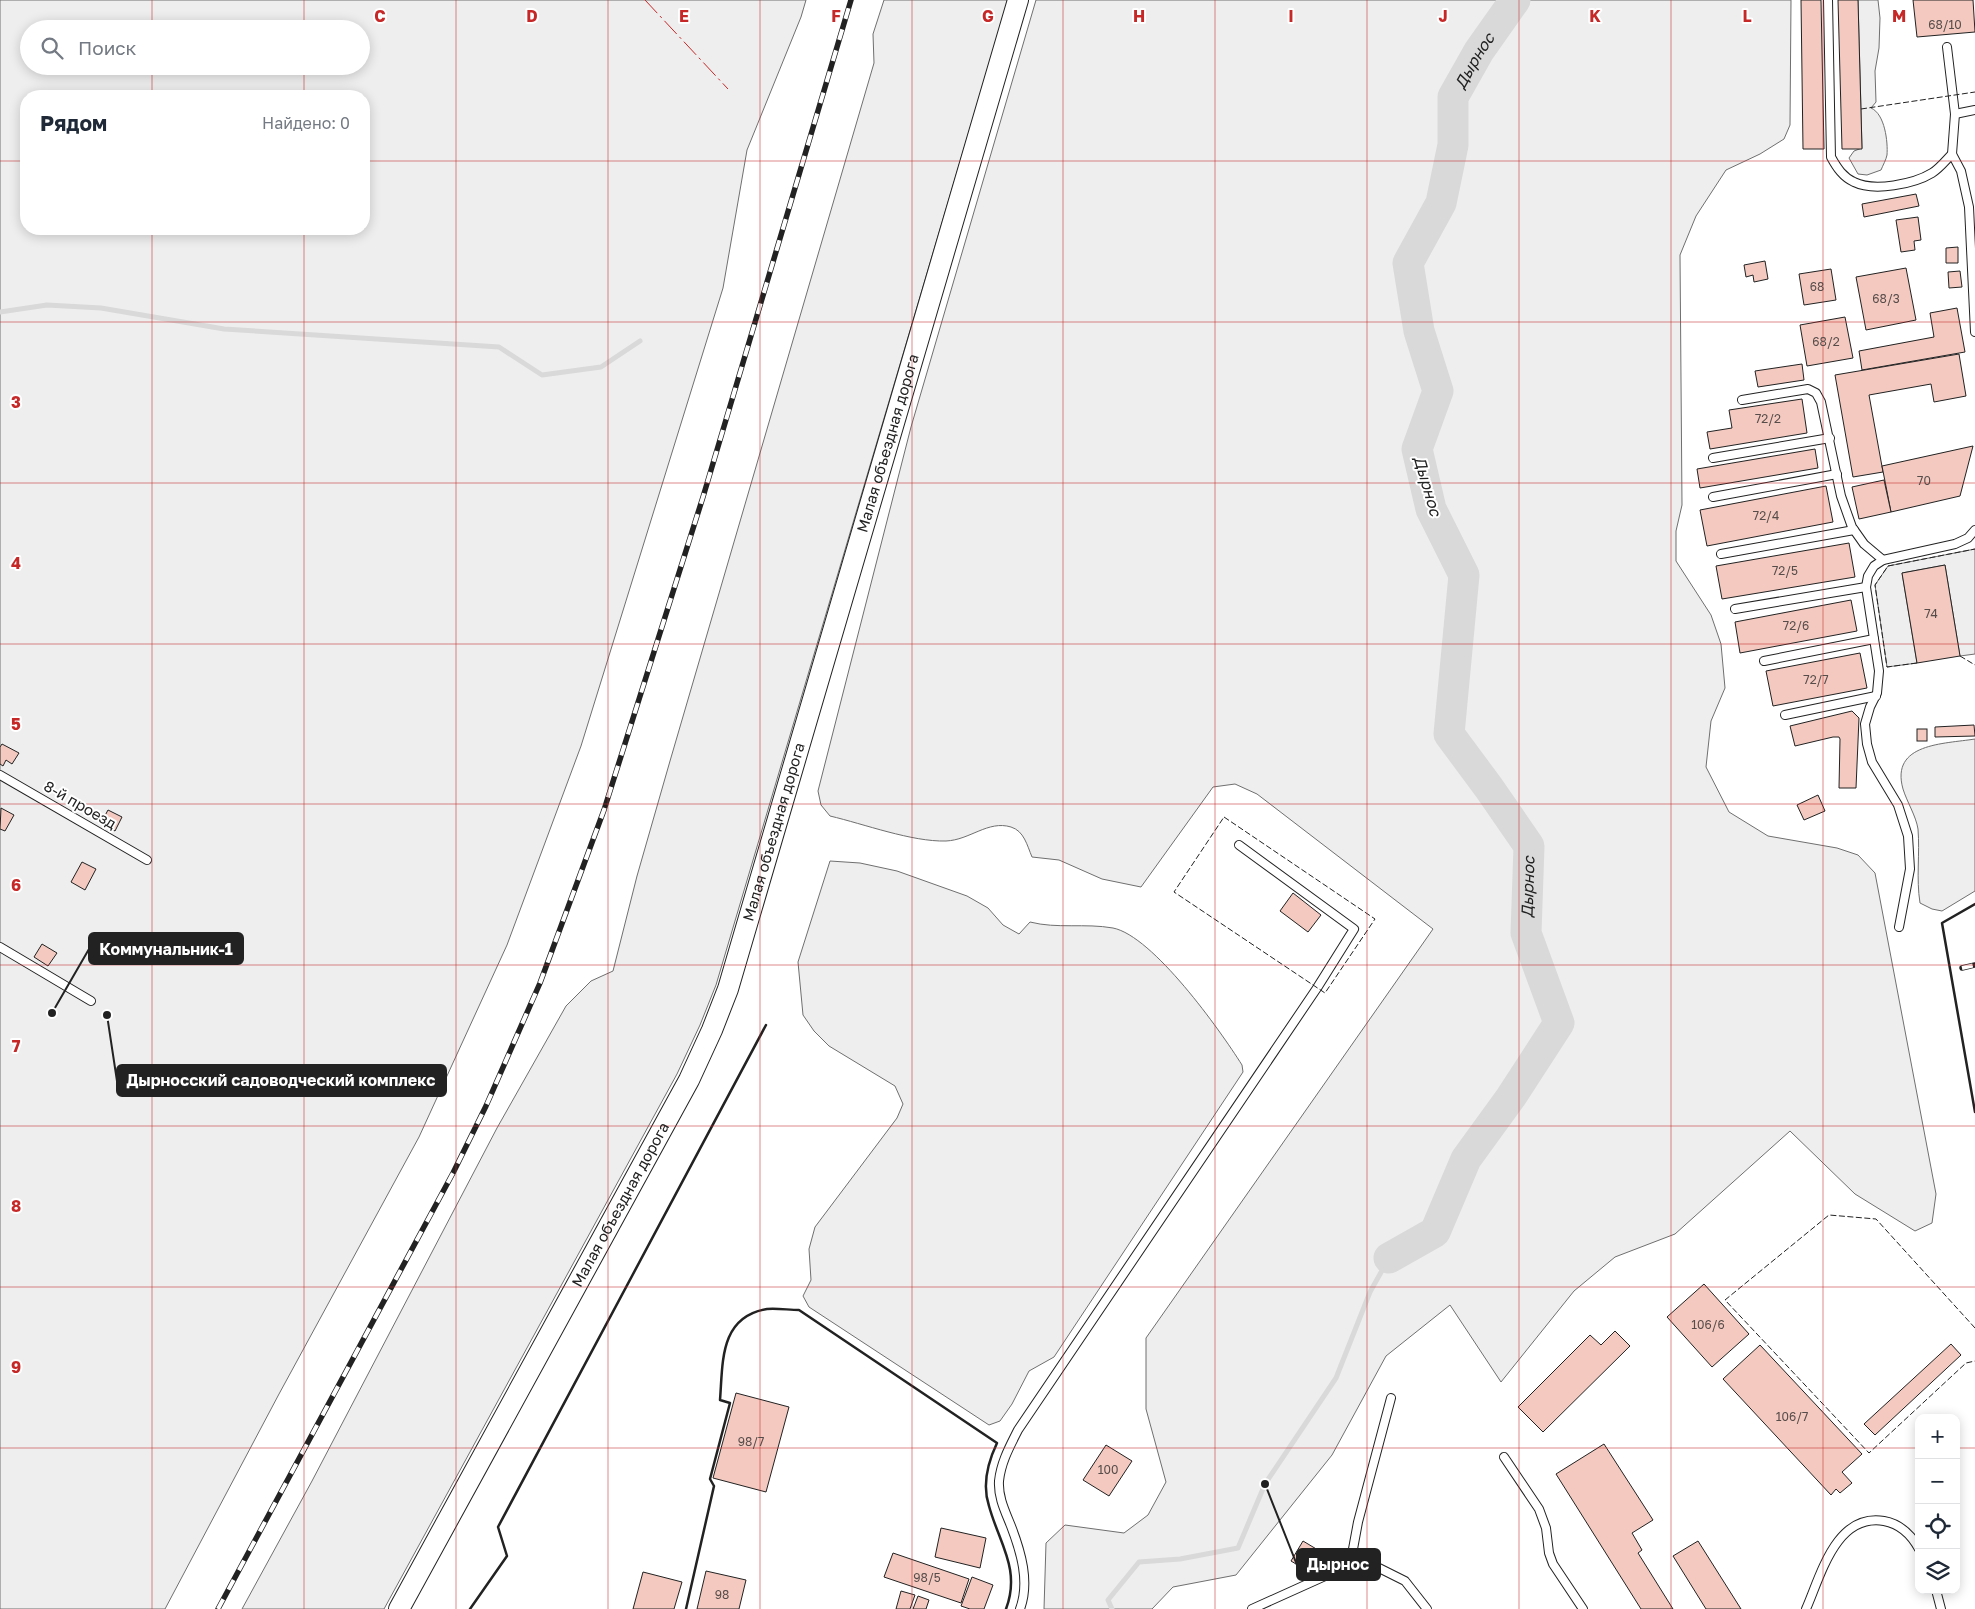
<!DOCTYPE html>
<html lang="ru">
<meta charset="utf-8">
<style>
body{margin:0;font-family:"Golos Text",sans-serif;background:#f2f2f3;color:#1f2937}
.controls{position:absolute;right:15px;bottom:15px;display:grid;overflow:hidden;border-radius:10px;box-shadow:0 2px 12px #0003}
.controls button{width:45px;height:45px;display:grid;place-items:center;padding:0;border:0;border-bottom:1px solid #e0e1e3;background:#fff;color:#1f2937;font:25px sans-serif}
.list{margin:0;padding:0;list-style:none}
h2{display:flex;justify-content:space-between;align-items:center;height:65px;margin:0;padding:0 20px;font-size:21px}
h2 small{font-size:16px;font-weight:400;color:#747a83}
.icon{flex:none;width:28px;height:28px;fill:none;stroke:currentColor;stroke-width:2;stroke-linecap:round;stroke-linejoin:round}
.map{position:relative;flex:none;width:1975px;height:1609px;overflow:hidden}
.search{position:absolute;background:#fff;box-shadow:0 2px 12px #0003;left:20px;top:20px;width:350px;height:55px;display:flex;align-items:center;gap:12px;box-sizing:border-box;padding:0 18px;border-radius:28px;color:#747a83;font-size:19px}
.panel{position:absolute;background:#fff;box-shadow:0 2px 12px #0003;left:20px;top:90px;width:350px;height:145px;border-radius:20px}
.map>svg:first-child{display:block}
.green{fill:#eee;stroke:#6f6f6f;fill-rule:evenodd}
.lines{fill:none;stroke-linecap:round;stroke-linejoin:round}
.stream{stroke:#d9d9d9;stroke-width:5}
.river{stroke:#d9d9d9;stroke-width:31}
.building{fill:#f3c9c0;stroke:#222}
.service-casing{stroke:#222;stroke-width:10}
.tertiary-casing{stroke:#222;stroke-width:22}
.service{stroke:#fff;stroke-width:8}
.tertiary{stroke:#fff;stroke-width:20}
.rail-casing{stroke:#222;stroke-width:5.5}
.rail{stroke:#fff;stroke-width:4;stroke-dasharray:11;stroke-linecap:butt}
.fence{stroke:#222;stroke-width:1;stroke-dasharray:6 2.5;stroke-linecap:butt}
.wall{stroke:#222;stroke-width:2.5}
.power{stroke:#c62828;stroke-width:1;stroke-dasharray:18 4 2.5 4;stroke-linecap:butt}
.grid{fill:none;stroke:#c62828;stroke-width:1;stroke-opacity:0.55}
.labels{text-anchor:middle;stroke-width:4;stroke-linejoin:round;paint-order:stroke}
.number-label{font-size:12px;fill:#564c4a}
.street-label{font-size:15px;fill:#222;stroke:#fff}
.water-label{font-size:16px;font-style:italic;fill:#222;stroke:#fff}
.grid-label{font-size:16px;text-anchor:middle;font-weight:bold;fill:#c62828;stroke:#fff;stroke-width:4;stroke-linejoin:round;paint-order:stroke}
.leader{fill:none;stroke:#222;stroke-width:2}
.callout-dot{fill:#222;stroke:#fff;stroke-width:2}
.callout{fill:#222;stroke:#222;stroke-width:2}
.callout-label{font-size:16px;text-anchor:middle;font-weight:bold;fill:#fff}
</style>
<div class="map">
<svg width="1975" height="1609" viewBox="0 0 1975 1609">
<rect width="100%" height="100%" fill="#fff"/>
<!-- green -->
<g class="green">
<path d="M0,0H806L801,17L747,150L723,288L581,746L507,945L419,1137L279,1394L165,1609H0ZM29,29H361V66H29ZM26,96H364V229H26Z"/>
<path d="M884,0H1008L716,985L700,1025L677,1074L384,1609H242L312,1481L497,1128L566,1006L591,981L613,971L637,876L670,761L874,63L873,34Z"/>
<path d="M1036,0H1791L1790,125L1784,139L1760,154L1726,170L1696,216L1680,255L1682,505L1676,531V561L1711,615L1721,644L1725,688L1711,721L1706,767L1729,812L1768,836L1837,848L1858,855L1875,873L1936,1194L1932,1223L1915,1231L1855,1194L1790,1131L1675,1234L1615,1257L1574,1291L1501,1382L1450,1305L1386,1356L1332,1455L1236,1575L1173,1587L1152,1609H1044L1046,1543L1065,1525L1124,1533L1148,1515L1166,1482L1146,1409V1338L1433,929L1257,794L1235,784L1213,787L1141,887L1102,879L1059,860L1032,857C1027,845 1024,831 1011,827C988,820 970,840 946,841C912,842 864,824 830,816L821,805L818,791L911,427Z"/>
<path d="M1858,0H1878L1880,18L1879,48L1875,71L1876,102L1871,108C1885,114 1888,142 1887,155C1886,160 1883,165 1881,170L1867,175L1858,174L1849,158L1854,151L1862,148Z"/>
<path d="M1975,549V654L1960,656L1945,565L1902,573L1917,663L1887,667L1875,585L1888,566Z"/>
<path d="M1975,739V891L1942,911L1932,909L1920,903C1916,878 1920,854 1918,829C1916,816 1907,802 1903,789C1890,743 1944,744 1975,739Z"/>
<path d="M830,861L860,863L897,871L967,896L988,908L1003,925L1019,934L1030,922C1057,929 1085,923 1113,928C1153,936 1220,1030 1242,1065L1243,1072L1054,1357L1029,1371L1012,1404L1000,1421L989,1425L809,1307L803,1296L811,1280L809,1249L815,1227L897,1118L903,1104L895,1086L829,1046L814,1031L803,1015L798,962Z"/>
</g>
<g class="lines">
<!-- stream -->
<g class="stream">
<path d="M0,312L47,305L101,308L224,329L499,347L542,375L601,367L640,341"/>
<path d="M1112,1609L1108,1600L1139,1562L1180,1559L1238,1548L1265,1484L1336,1378L1370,1292L1389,1258"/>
</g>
<!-- river -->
<path class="river" id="s1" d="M1389,1258L1435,1232L1466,1159L1511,1097L1559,1023L1526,933L1529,846L1489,788L1449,734L1464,575L1431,509L1417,449L1438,391L1419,331L1408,263L1441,203L1453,145V97L1479,51L1515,0"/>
</g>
<!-- building -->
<g class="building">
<path d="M1801,0H1821L1824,149H1803Z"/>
<path d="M1838,0H1858L1862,149H1842Z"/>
<path d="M1913,0H1973L1975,32L1917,37Z"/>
<path d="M1916,194L1919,206L1864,217L1862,204Z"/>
<path d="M1918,217L1921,240L1914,241L1915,250L1901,252L1896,220Z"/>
<path d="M1958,247V263H1946V248Z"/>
<path d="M1765,261L1768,279L1754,282L1753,275L1746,277L1744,265Z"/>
<path d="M1906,268L1916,320L1866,330L1856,277Z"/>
<path d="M1831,269L1836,300L1804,305L1799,274Z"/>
<path d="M1960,271L1962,287L1949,288L1948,272Z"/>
<path d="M1957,308L1965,352L1862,370L1859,351L1934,337L1930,313Z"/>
<path d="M1845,317L1853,358L1807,366L1800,325Z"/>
<path d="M1959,354L1966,396L1934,402L1931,384L1869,395L1883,472L1853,477L1835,375Z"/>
<path d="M1802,364L1804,380L1758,387L1755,371Z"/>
<path d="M1802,399L1807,433L1710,449L1707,432L1732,428L1729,410Z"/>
<path d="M1973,446L1960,496L1891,512L1882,466Z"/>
<path d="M1815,449L1818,468L1700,488L1697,469Z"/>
<path d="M1884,480L1891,512L1859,519L1852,487Z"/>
<path d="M1826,486L1833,522L1707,546L1700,510Z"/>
<path d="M1849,543L1855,577L1722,599L1716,566Z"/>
<path d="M1945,565L1960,656L1917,663L1902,573Z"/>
<path d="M1851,600L1857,631L1740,653L1735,622Z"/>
<path d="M1860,653L1867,688L1773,706L1766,671Z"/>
<path d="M1852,711L1859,718L1856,788H1839L1840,739L1839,737H1833L1795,746L1790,726Z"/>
<path d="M1974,725L1975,736L1935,737V727Z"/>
<rect x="1917" y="729" width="10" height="12"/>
<path d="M2,744L19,753L12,764L6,760L3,766L0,764V747Z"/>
<path d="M1818,795L1825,811L1804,820L1797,805Z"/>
<path d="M1,808L14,815L5,831L0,829Z"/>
<path d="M108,810L122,817L115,831L101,823Z"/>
<path d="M82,862L96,869L85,890L71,882Z"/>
<path d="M1293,893L1321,915L1308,932L1280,911Z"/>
<path d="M42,944L57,953L48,966L34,957Z"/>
<path d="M1704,1284L1749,1334L1712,1367L1667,1317Z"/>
<path d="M1615,1331L1630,1346L1543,1432L1518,1407L1590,1335L1601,1345Z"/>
<path d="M1951,1344L1961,1355L1875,1435L1864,1424Z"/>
<path d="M1760,1345L1862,1454L1842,1472L1852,1483L1840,1493L1836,1489L1831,1495L1723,1379Z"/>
<path d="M736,1393L789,1407L766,1492L713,1478Z"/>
<path d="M1604,1444L1653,1520L1632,1533L1642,1550L1638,1553L1673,1609H1641L1556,1474Z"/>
<path d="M1106,1445L1132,1461L1109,1496L1083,1480Z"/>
<path d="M941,1528L986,1538L980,1568L935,1557Z"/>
<path d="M1303,1541L1318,1550L1306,1570L1291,1561Z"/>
<path d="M1698,1541L1741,1609H1706L1673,1556Z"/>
<path d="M893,1553L969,1579L961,1603L884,1577Z"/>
<path d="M706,1571L746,1580L739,1609H697Z"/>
<path d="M643,1572L682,1582L674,1609H633Z"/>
<path d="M972,1577L993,1585L984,1609H970L961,1606Z"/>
<path d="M901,1591L915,1595L910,1609H896Z"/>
<path d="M918,1596L929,1600L926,1609H913Z"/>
</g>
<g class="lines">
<!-- service casing -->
<g class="service-casing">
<g id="service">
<path d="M1828,0L1831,157C1837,168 1843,177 1854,182C1874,192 1914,184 1932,173C1940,168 1946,160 1952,154"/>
<path d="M1947,47L1955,114L1952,154L1961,171L1969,207L1975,332"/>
<path d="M1955,114L1975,110"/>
<path d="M1742,400L1808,389L1816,393L1821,402L1841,496L1852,527L1864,544L1883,560"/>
<path d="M1713,458L1830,438"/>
<path d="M1713,497L1837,474"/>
<path d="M1721,554L1854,530"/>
<path d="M1735,609L1866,587"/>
<path d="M1764,661L1874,639"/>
<path d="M1785,715L1876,696"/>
<path d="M0,775L147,860"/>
<path d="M1899,927L1910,869L1908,836L1898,805L1872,762L1867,744L1865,724L1870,707L1877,693L1879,671L1866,587L1868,576L1874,566L1883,560L1955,544L1968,538L1975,530"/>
<path d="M0,947L91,1001"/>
<path d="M1504,1457L1539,1509L1546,1528L1549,1553L1553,1564L1583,1609"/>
<path d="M1354,1566L1353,1549L1358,1522L1391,1398"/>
<path d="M1936,1590L1941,1609"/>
<path d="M1020,1609C1030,1582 1021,1552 1011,1526C1005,1511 998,1497 999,1481C1001,1462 1010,1446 1018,1430L1317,988L1354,929L1239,845"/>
<path d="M1252,1609L1334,1572L1354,1566L1377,1567L1405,1581L1427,1609"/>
<path d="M1806,1609C1821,1575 1836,1513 1884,1521C1900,1524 1911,1534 1919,1549"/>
</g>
</g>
<!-- tertiary casing -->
<g class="tertiary-casing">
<g id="tertiary">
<path id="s2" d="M399,1609L689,1080L712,1030L728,989L1018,0"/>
</g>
</g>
<!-- service -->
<use href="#service" class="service"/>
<!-- tertiary -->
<use href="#tertiary" class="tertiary"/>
<!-- rail casing -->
<g class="rail-casing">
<g id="rail">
<path d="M1962,968L1975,965"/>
<path d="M218,1609L453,1173L486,1106L540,983L604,810L703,497L851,0"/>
</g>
</g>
<!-- rail -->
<use href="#rail" class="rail"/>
<!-- fence -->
<g class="fence">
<path d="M1861,109L1975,92"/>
<path d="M1960,656L1975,665"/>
<path d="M1917,663L1887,667L1875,585L1888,566L1975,549"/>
<path d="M1224,817L1375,919L1325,993L1174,892Z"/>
<path d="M1975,1328L1876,1219L1829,1215L1725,1300L1869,1453L1966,1363L1975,1361"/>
</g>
<!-- wall -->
<g class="wall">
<path d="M1975,904L1942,923L1975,1112"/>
<path d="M470,1609L507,1556L498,1527L766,1025"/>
<path d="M686,1609L714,1486L710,1479L730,1403L720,1400C723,1363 719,1317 767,1309C777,1308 789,1310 799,1310L997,1443C988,1462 982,1485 989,1506C999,1543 1021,1569 1006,1609"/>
</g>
<!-- power -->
<path class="power" d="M645,0L728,89"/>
</g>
<!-- grid -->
<path class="grid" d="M152,0V29M304,0V29M456,0V1609M608,0V1609M760,0V1609M912,0V1609M1063,0V1609M1215,0V1609M1367,0V1609M1519,0V1609M1671,0V1609M1823,0V1609M152,66V96M304,66V96M0,161H26M364,161H1975M152,229V1609M304,229V1609M0,322H1975M0,483H1975M0,644H1975M0,804H1975M0,965H1975M0,1126H1975M0,1287H1975M0,1448H1919M1956,1448H1975"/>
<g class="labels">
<!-- number labels -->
<g class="number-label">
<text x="1945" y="29">68/10</text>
<text x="1817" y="291">68</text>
<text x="1886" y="303">68/3</text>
<text x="1826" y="346">68/2</text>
<text x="1768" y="423">72/2</text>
<text x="1924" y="485">70</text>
<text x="1766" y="520">72/4</text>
<text x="1785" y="575">72/5</text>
<text x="1931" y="618">74</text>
<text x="1796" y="630">72/6</text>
<text x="1816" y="684">72/7</text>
<text x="1708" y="1329">106/6</text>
<text x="1792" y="1421">106/7</text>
<text x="751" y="1446">98/7</text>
<text x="1108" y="1474">100</text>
<text x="927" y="1582">98/5</text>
<text x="722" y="1599">98</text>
</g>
<!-- street labels -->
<g class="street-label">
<text dy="5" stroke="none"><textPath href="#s2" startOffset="1271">Малая объездная дорога</textPath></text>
<text transform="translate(80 805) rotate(30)" y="5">8-й проезд</text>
<text dy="5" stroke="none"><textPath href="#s2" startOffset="866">Малая объездная дорога</textPath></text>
<text dy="5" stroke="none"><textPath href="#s2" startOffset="461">Малая объездная дорога</textPath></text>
</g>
<!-- water labels -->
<g class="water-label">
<text dy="6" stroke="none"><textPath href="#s1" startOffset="1324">Дырнос</textPath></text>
<text transform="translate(1428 486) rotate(74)" y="6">Дырнос</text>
<text dy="6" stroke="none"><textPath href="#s1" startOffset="439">Дырнос</textPath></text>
</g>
</g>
<g class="grid-label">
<text x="380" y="22">C</text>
<text x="532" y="22">D</text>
<text x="684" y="22">E</text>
<text x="836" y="22">F</text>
<text x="988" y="22">G</text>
<text x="1139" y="22">H</text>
<text x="1291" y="22">I</text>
<text x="1443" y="22">J</text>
<text x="1595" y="22">K</text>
<text x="1747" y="22">L</text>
<text x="1899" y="22">M</text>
<text x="16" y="408">3</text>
<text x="16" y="569">4</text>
<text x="16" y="730">5</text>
<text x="16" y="891">6</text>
<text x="16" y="1052">7</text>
<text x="16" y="1212">8</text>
<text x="16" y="1373">9</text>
</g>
<!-- callouts -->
<path class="leader" d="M52 1013L89 949M107 1015L117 1081M1265 1484L1297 1565"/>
<g class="callout-dot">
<circle cx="52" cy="1013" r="5"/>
<circle cx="107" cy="1015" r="5"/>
<circle cx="1265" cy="1484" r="5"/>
</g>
<g class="callout">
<rect x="89" y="933" width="154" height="31" rx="5"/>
<rect x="117" y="1065" width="329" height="31" rx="5"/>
<rect x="1297" y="1549" width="83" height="31" rx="5"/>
</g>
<g class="callout-label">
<text x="166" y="955">Коммунальник-1</text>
<text x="281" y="1086">Дырносский садоводческий комплекс</text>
<text x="1338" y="1570">Дырнос</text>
</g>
</svg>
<div class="controls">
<button>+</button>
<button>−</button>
<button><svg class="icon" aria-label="locate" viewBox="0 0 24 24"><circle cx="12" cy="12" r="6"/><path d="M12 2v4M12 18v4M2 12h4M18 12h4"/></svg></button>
<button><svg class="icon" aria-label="layers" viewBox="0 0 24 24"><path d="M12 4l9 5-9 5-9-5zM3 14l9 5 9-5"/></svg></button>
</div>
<div class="search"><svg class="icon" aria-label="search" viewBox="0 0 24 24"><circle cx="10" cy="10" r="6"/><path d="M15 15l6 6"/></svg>Поиск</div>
<section class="panel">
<h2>Рядом<small>Найдено: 0</small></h2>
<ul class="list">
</ul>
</section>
</div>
